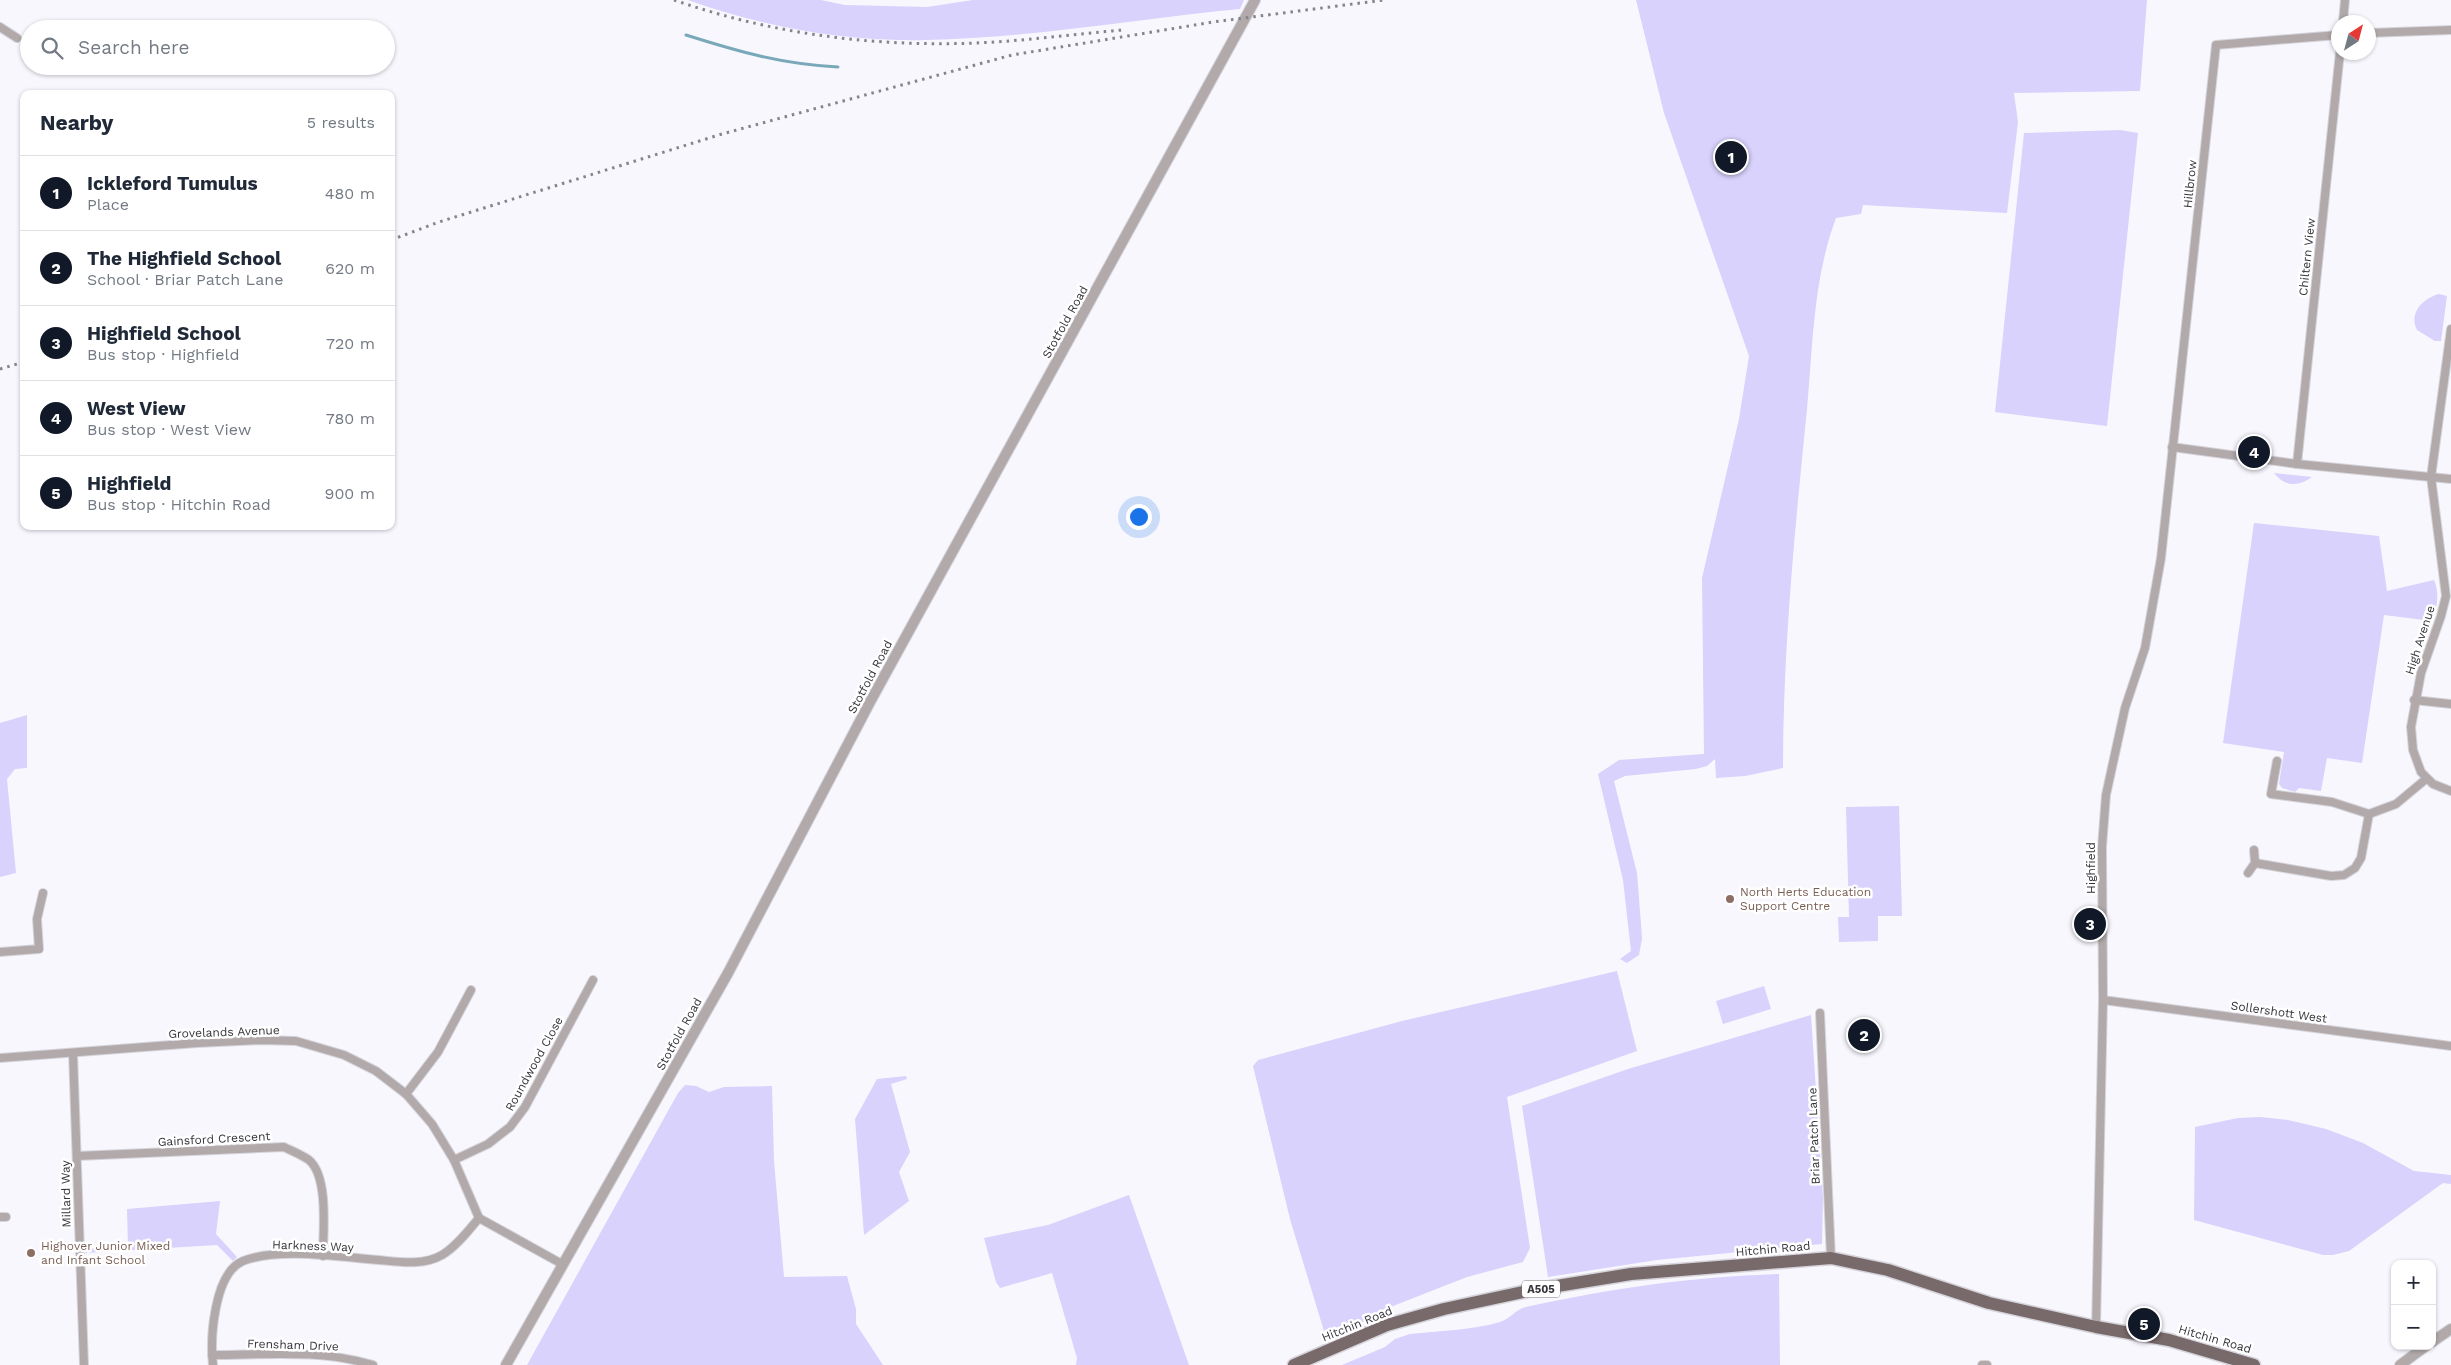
<!DOCTYPE html>
<meta charset="utf-8">
<style>
body{margin:0;font-family:"Work Sans",sans-serif;background:#f2f2f3;color:#1f2937}
.controls{position:absolute;right:15px;bottom:15px;display:grid;overflow:hidden;border-radius:10px;box-shadow:0 1px 4px #0004}
.controls button{width:45px;height:45px;display:grid;place-items:center;padding:0;border:0;border-bottom:1px solid #e0e1e3;background:#fff;color:#1f2937;font:25px sans-serif}
.compass{position:absolute;left:2331px;top:15px;width:45px;height:45px;border-radius:50%;background:#fff;box-shadow:0 1px 4px #0004;rotate:36deg}
.you{position:absolute;left:1138px;top:516px;width:18px;height:18px;margin:-12px;border:4px solid #fff;border-radius:50%;background:#1a73e8;box-shadow:0 0 0 8px #1a73e833}
.badge{display:grid;place-items:center;width:32px;height:32px;border-radius:50%;background:#111827;color:#fff;font-size:16px;font-weight:700}
.pin{position:absolute;translate:-50% -50%;border:2px solid #fff;box-shadow:0 1px 5px #0006}
.list{margin:0;padding:0;list-style:none}
h2{display:flex;justify-content:space-between;align-items:center;height:65px;margin:0;padding:0 20px;font-size:21px}
h2 small{font-size:16px;font-weight:400;color:#747a83}
.list li{display:grid;grid-template-columns:32px 1fr auto;gap:15px;align-items:center;box-sizing:border-box;height:75px;padding:0 20px;border-top:1px solid #e0e1e3}
.list b{display:block;font-size:19px;white-space:nowrap}
.list p{margin:0;font-size:16px;white-space:nowrap;color:#747a83}
.list em{font-size:16px;font-style:normal;color:#747a83}
.icon{flex:none;width:28px;height:28px;fill:none;stroke:currentColor;stroke-width:2;stroke-linecap:round;stroke-linejoin:round}
.map{position:relative;flex:none;width:2451px;height:1365px;overflow:hidden}
.search{position:absolute;background:#fff;box-shadow:0 1px 4px #0004;left:20px;top:20px;width:375px;height:55px;display:flex;align-items:center;gap:12px;box-sizing:border-box;padding:0 18px;border-radius:28px;color:#747a83;font-size:19px}
.panel{position:absolute;background:#fff;box-shadow:0 1px 4px #0004;left:20px;top:90px;width:375px;height:440px;border-radius:10px}
.map>svg:first-child{display:block}
.green{fill:#d8d2fc}
.lines{fill:none;stroke-linecap:round;stroke-linejoin:round}
.stream{stroke:#79a8b9;stroke-width:3}
.minor-casing{stroke:#d5d4db;stroke-width:10}
.tertiary-casing{stroke:#d5d4db;stroke-width:12}
.primary-casing{stroke:#d5d4db;stroke-width:15}
.minor{stroke:#b2aaaa;stroke-width:8}
.tertiary{stroke:#b2aaaa;stroke-width:10}
.primary{stroke:#78696b;stroke-width:12}
.rail{stroke:#85848a;stroke-width:3;stroke-dasharray:2.5 5;stroke-linecap:butt}
.education-dot{fill:#8d6e63;stroke:#fff;stroke-width:2}
.labels{text-anchor:middle;stroke-width:5;stroke-linejoin:round;paint-order:stroke}
.shield{fill:#fff;stroke:#717074;stroke-width:1}
.shield-label{font-size:11px;font-weight:bold;fill:#343339}
.street-label{font-size:12px;fill:#343339;stroke:#fff}
.education-label{font-size:12px;fill:#785e54;stroke:#fff;text-anchor:start}
</style>
<div class="map">
<svg width="2451" height="1365" viewBox="0 0 2451 1365">
<rect width="100%" height="100%" fill="#f8f7fe"/>
<!-- green -->
<g class="green">
<path d="M688,0H821L845,5L927,7L973,0H1244L1240,9C1136,19 1031,38 926,40C846,42 763,27 688,0Z"/>
<path d="M1636,0H2147L2140,91L2014,93L2018,122L2007,213L1863,205L1861,214L1836,218C1813,279 1813,345 1807,409C1795,528 1783,648 1783,768L1745,776L1716,778L1715,759L1707,766L1696,769L1625,776L1614,781L1637,873L1641,924L1642,939L1639,955L1627,963L1620,959L1631,951L1623,880L1598,774L1619,760L1704,754L1702,578L1739,419L1749,356L1664,113Z"/>
<path d="M2120,130L2138,133L2107,426L1995,412L2024,133Z"/>
<path d="M2439,294L2447,296L2441,341H2435L2417,330C2408,312 2424,298 2439,294Z"/>
<path d="M2274,473L2312,477C2298,487 2285,487 2274,473Z"/>
<path d="M2254,523L2379,536L2387,591L2434,580C2440,594 2437,607 2432,621L2384,615L2362,763L2327,758L2321,791L2299,788L2295,792L2282,788L2279,784L2284,752L2223,743Z"/>
<path d="M27,715V768L15,769L7,779L16,873L0,877V723Z"/>
<path d="M1899,806L1902,916H1878V941L1839,942L1838,917H1849L1846,807Z"/>
<path d="M1617,971L1637,1051L1507,1097L1530,1248L1523,1262L1467,1277L1393,1306L1327,1341L1290,1219L1253,1066L1258,1060L1402,1021Z"/>
<path d="M1764,986L1771,1009L1723,1024L1716,1001Z"/>
<path d="M1811,1015L1823,1197L1822,1244L1657,1260L1548,1277L1522,1106L1628,1069Z"/>
<path d="M906,1076L907,1079L891,1084L910,1152L899,1172L909,1201L864,1235L855,1119L877,1079Z"/>
<path d="M685,1085L696,1086L709,1092L724,1087L772,1086L774,1161L784,1277L847,1276L856,1309V1324L883,1365H527L678,1093Z"/>
<path d="M2260,1117L2288,1120L2326,1129L2363,1143L2414,1171L2451,1175V1184L2443,1183L2349,1251L2333,1255H2323L2194,1220L2195,1127L2238,1118Z"/>
<path d="M1129,1195L1189,1365H1076L1077,1358L1052,1273L1000,1288L996,1282L984,1238L1048,1225Z"/>
<path d="M220,1201L216,1234L237,1257L233,1261L217,1245L84,1253L83,1249L128,1247L127,1209Z"/>
<path d="M1779,1274L1780,1365H1342L1385,1347L1395,1339L1410,1334C1437,1331 1474,1330 1500,1322C1510,1319 1516,1309 1526,1307C1613,1288 1690,1277 1779,1274Z"/>
</g>
<g class="lines">
<!-- stream -->
<path class="stream" d="M686,35C740,52 781,64 838,67"/>
<!-- minor casing -->
<g class="minor-casing">
<g id="minor">
<path d="M2343,22L2345,0"/>
<path d="M0,27L17,38"/>
<path d="M2368,33L2451,30"/>
<path d="M2451,329L2431,477L2446,596L2441,616L2421,673L2411,727L2413,750L2421,772L2433,784L2451,791"/>
<path d="M2172,447L2297,464L2451,479"/>
<path d="M2297,464L2340,52"/>
<path d="M2414,700L2451,704"/>
<path d="M2277,761L2271,794L2332,802L2369,814L2396,804L2426,779"/>
<path d="M2255,863L2331,876L2344,875L2355,868L2361,858L2369,814"/>
<path d="M2248,873L2255,863L2254,850"/>
<path d="M0,952L39,949L37,919L43,893"/>
<path d="M2103,1000L2451,1046"/>
<path d="M1820,1013L1831,1258"/>
<path d="M73,1053L84,1365"/>
<path d="M0,1058L197,1043L262,1040L296,1041L344,1055L376,1071L406,1094L432,1124L454,1160L479,1218L562,1264"/>
<path d="M406,1094L438,1052L471,990"/>
<path d="M77,1156L284,1147C292,1151 302,1155 309,1160C329,1177 323,1232 323,1256"/>
<path d="M454,1160L488,1144L510,1127L525,1107L593,980"/>
<path d="M0,1217H6"/>
<path d="M2096,1327L2103,1000L2102,847L2106,795L2125,708L2145,648L2161,558L2216,45L2338,35"/>
<path d="M212,1355C265,1355 322,1349 373,1365"/>
<path d="M213,1365C210,1338 214,1273 243,1261C278,1247 341,1257 379,1260C399,1262 423,1266 442,1255C456,1247 469,1230 479,1218"/>
<path d="M1982,1365H1987"/>
</g>
</g>
<!-- tertiary casing -->
<g class="tertiary-casing">
<g id="tertiary">
<path d="M2432,1342L2451,1329"/>
<path d="M506,1365L728,973L870,702L1255,0"/>
<path d="M2400,1365L2426,1346"/>
</g>
</g>
<!-- primary casing -->
<g class="primary-casing">
<path id="primary" d="M1294,1365L1387,1325L1444,1309L1532,1290L1631,1274L1831,1258L1888,1270L1989,1303L2096,1327L2169,1340L2254,1365"/>
</g>
<!-- minor -->
<use href="#minor" class="minor"/>
<!-- tertiary -->
<use href="#tertiary" class="tertiary"/>
<!-- primary -->
<use href="#primary" class="primary"/>
<!-- rail -->
<g class="rail">
<path d="M674,0C772,34 873,47 976,43C1025,41 1074,34 1123,30"/>
<path d="M391,240L439,222L722,134L1012,55L1213,22L1384,0"/>
<path d="M0,369L24,362"/>
</g>
</g>
<!-- markers -->
<g class="education-dot">
<circle cx="1730" cy="899" r="5"/>
<circle cx="31" cy="1253" r="5"/>
</g>
<g class="labels">
<!-- shield labels -->
<rect class="shield" x="1522" y="1280.5" width="38" height="17" rx="4"/>
<g class="shield-label">
<text x="1541" y="1293">A505</text>
</g>
<!-- street labels -->
<g class="street-label">
<text transform="translate(2190 184) rotate(-84)" y="4">Hillbrow</text>
<text transform="translate(2307 257) rotate(-84)" y="4">Chiltern View</text>
<text transform="translate(1065 322) rotate(-61)" y="4">Stotfold Road</text>
<text transform="translate(2420 640) rotate(-72)" y="4">High Avenue</text>
<text transform="translate(870 677) rotate(-62)" y="4">Stotfold Road</text>
<text transform="translate(2091 868) rotate(-90)" y="4">Highfield</text>
<text transform="translate(2279 1012) rotate(8)" y="4">Sollershott West</text>
<text transform="translate(224 1032) rotate(-2)" y="4">Grovelands Avenue</text>
<text transform="translate(679 1034) rotate(-61)" y="4">Stotfold Road</text>
<text transform="translate(534 1064) rotate(-61)" y="4">Roundwood Close</text>
<text transform="translate(1814 1136) rotate(-92)" y="4">Briar Patch Lane</text>
<text transform="translate(214 1139) rotate(-3)" y="4">Gainsford Crescent</text>
<text transform="translate(66 1194) rotate(-91)" y="4">Millard Way</text>
<text transform="translate(313 1246) rotate(2)" y="4">Harkness Way</text>
<text transform="translate(1773 1249) rotate(-5)" y="4">Hitchin Road</text>
<text transform="translate(1357 1324) rotate(-22)" y="4">Hitchin Road</text>
<text transform="translate(2215 1339) rotate(16)" y="4">Hitchin Road</text>
<text transform="translate(293 1345) rotate(2)" y="4">Frensham Drive</text>
</g>
<!-- education labels -->
<g class="education-label">
<text x="1740" y="896">North Herts Education<tspan x="1740" dy="14">Support Centre</tspan></text>
<text x="41" y="1250">Highover Junior Mixed<tspan x="41" dy="14">and Infant School</tspan></text>
</g>
</g>
</svg>
<div class="controls">
<button>+</button>
<button>−</button>
</div>
<svg class="compass" viewBox="-18 -18 36 36"><path d="M0-13l5 13h-10z" fill="#e53935"/><path d="M0 13l5-13h-10z" fill="#747a83"/></svg>
<div class="you"></div>
<div class="pin badge" style="left:1731px;top:157px">1</div>
<div class="pin badge" style="left:1864px;top:1035px">2</div>
<div class="pin badge" style="left:2090px;top:924px">3</div>
<div class="pin badge" style="left:2254px;top:452px">4</div>
<div class="pin badge" style="left:2144px;top:1324px">5</div>
<div class="search"><svg class="icon" aria-label="search" viewBox="0 0 24 24"><circle cx="10" cy="10" r="6"/><path d="M15 15l6 6"/></svg>Search here</div>
<section class="panel">
<h2>Nearby<small>5 results</small></h2>
<ul class="list">
<li><span class="badge">1</span><div><b>Ickleford Tumulus</b><p>Place</p></div><em>480 m</em></li>
<li><span class="badge">2</span><div><b>The Highfield School</b><p>School · Briar Patch Lane</p></div><em>620 m</em></li>
<li><span class="badge">3</span><div><b>Highfield School</b><p>Bus stop · Highfield</p></div><em>720 m</em></li>
<li><span class="badge">4</span><div><b>West View</b><p>Bus stop · West View</p></div><em>780 m</em></li>
<li><span class="badge">5</span><div><b>Highfield</b><p>Bus stop · Hitchin Road</p></div><em>900 m</em></li>
</ul>
</section>
</div>
